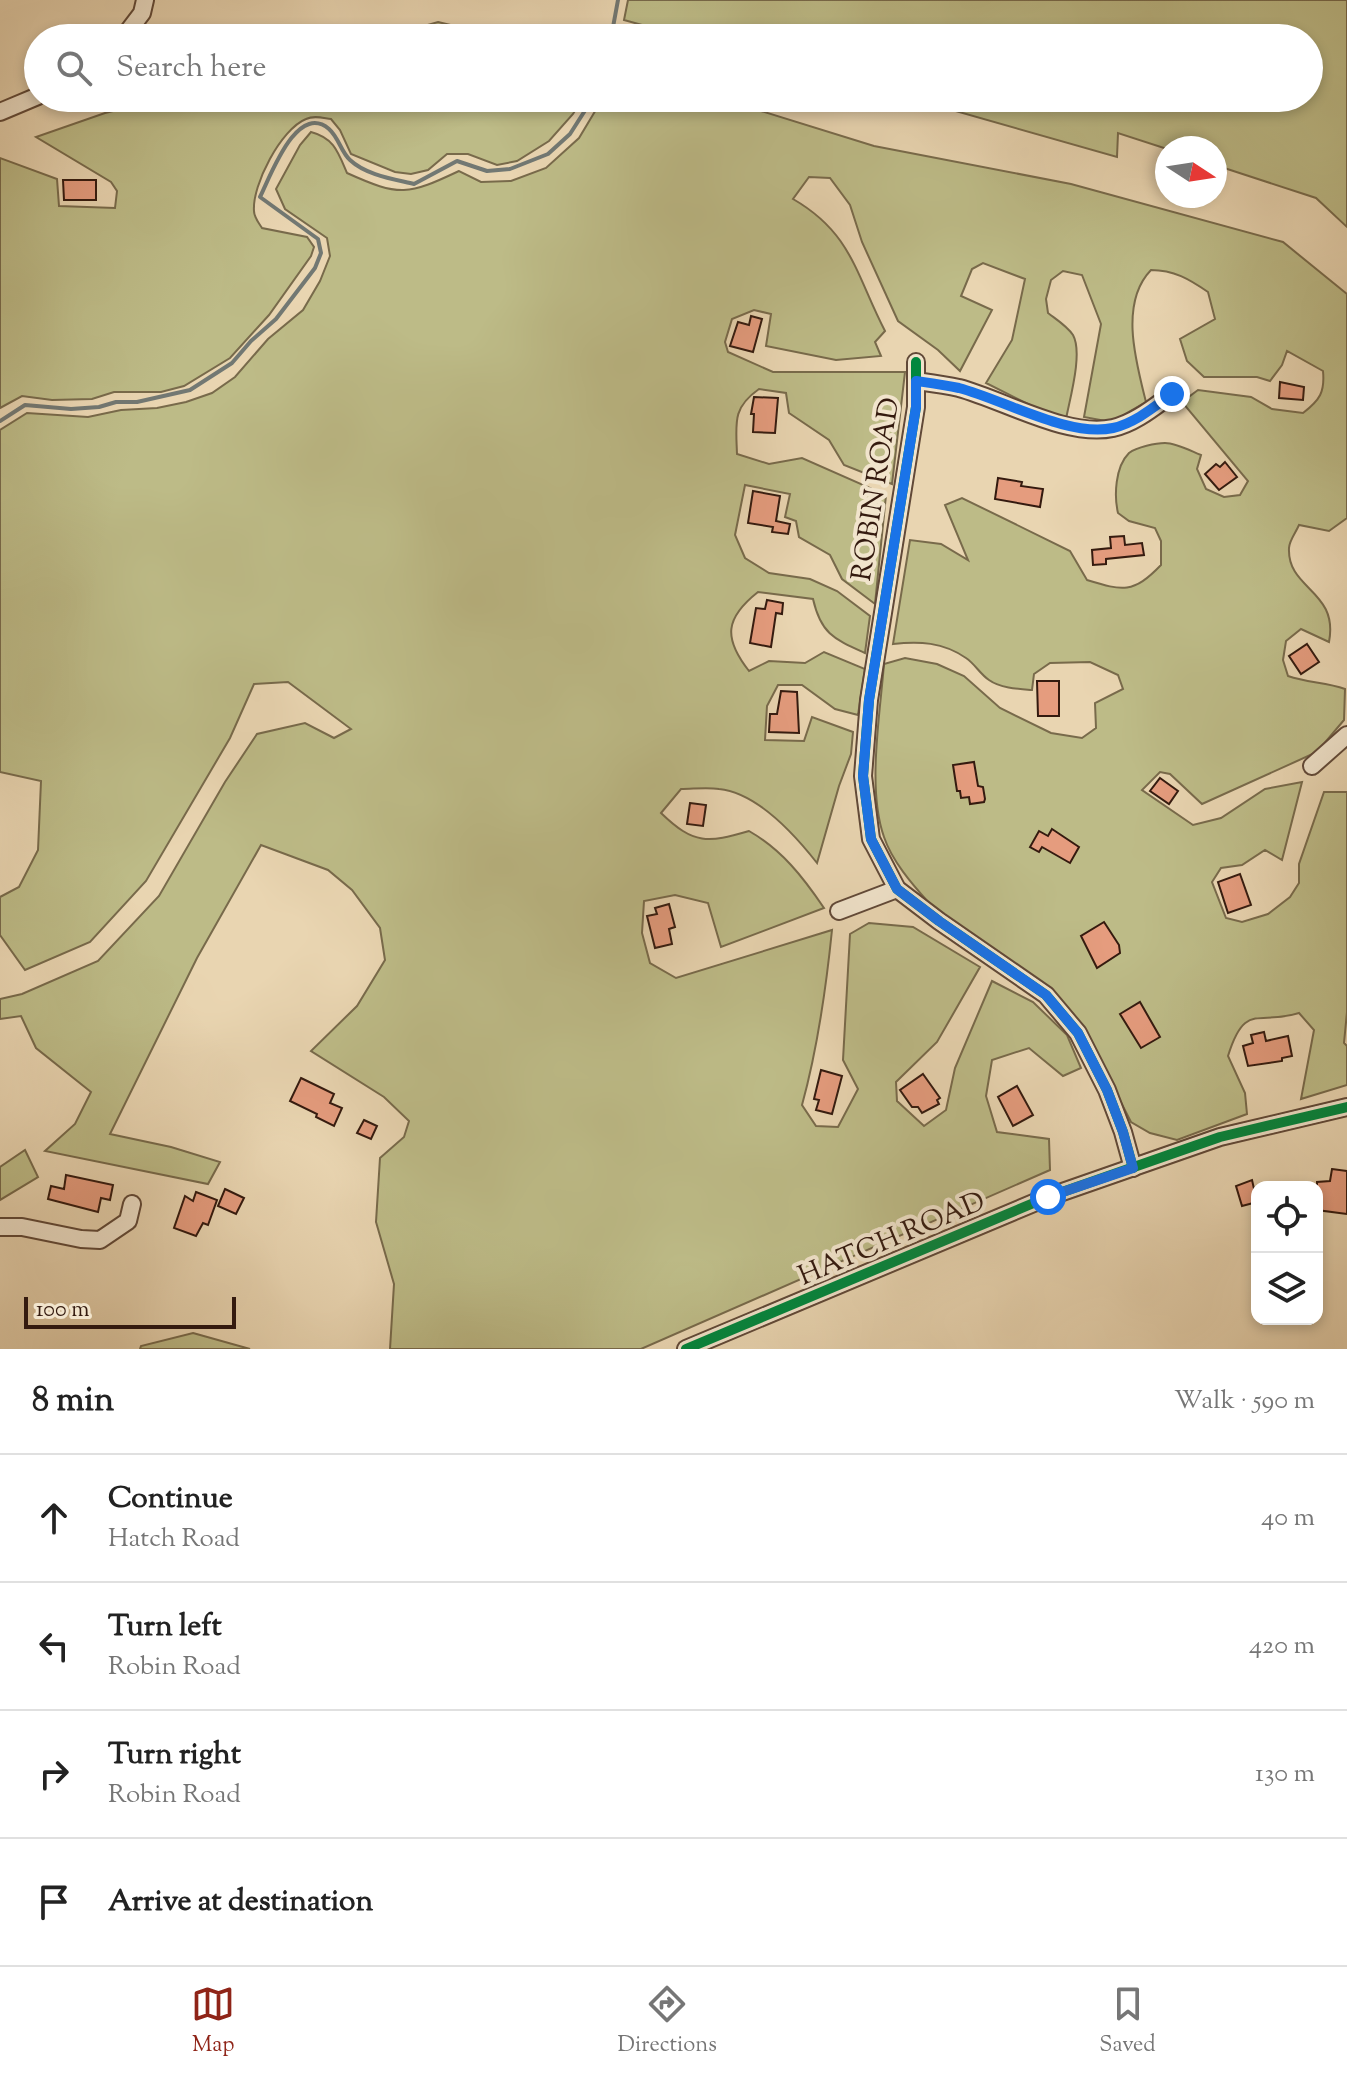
<!DOCTYPE html>
<meta charset="utf-8">
<style>
body{margin:0;font-family:"Sorts Mill Goudy",serif;background:#f2f2f2;color:#222}
.controls{position:absolute;right:24px;bottom:24px;display:grid;overflow:hidden;border-radius:16px;box-shadow:0 4px 12px #0003}
.controls button{width:72px;height:72px;display:grid;place-items:center;padding:0;border:0;border-bottom:2px solid #e0e0e0;background:#fff;color:#222;font:40px sans-serif}
.compass{position:absolute;left:1155px;top:136px;width:72px;height:72px;border-radius:50%;background:#fff;box-shadow:0 4px 12px #0003;rotate:102deg}
.scale{position:absolute;left:24px;bottom:20px;width:212px;box-sizing:border-box;padding-left:8px;border:4px solid #341a0f;border-top:0;font-size:22px;line-height:28px;white-space:nowrap;color:#341a0f;-webkit-text-stroke:6px #f1e4cc;paint-order:stroke}
.stop{position:absolute;width:24px;height:24px;margin:-18px;border:6px solid #1a73e8;border-radius:50%;background:#fff}
.stop.end{background:#1a73e8;border-color:#fff;box-shadow:0 2px 8px #0008}
.list{margin:0;padding:0;list-style:none}
h2{display:flex;justify-content:space-between;align-items:center;height:104px;margin:0;padding:0 32px;font-size:34px}
h2 small{font-size:26px;font-weight:400;color:#767676}
.list li{display:grid;grid-template-columns:52px 1fr auto;gap:24px;align-items:center;box-sizing:border-box;height:128px;padding:0 32px;border-top:2px solid #e0e0e0}
.list b{display:block;font-size:30px;white-space:nowrap}
.list p{margin:0;font-size:26px;white-space:nowrap;color:#767676}
.list em{font-size:26px;font-style:normal;color:#767676}
.icon{flex:none;width:44px;height:44px;fill:none;stroke:currentColor;stroke-width:2;stroke-linecap:round;stroke-linejoin:round}
.map{position:relative;flex:none;width:1347px;height:1349px;overflow:hidden}
.search{position:absolute;background:#fff;box-shadow:0 4px 12px #0003;left:24px;right:24px;top:24px;height:88px;display:flex;align-items:center;gap:20px;box-sizing:border-box;padding:0 28px;border-radius:44px;color:#767676;font-size:30px}
.sheet{height:616px;background:#fff}
nav{display:flex;justify-content:space-around;align-items:center;box-sizing:border-box;height:112px;border-top:2px solid #e0e0e0;background:#fff;font-size:22px;color:#767676}
nav a{display:grid;justify-items:center;gap:4px}
nav .on{color:#8f2418}
.map>svg:first-child{display:block}
.green{fill:#bdbb87;stroke:#786a4b;stroke-width:2}
.lines{fill:none;stroke-linecap:round;stroke-linejoin:round}
.stream{stroke:#727873;stroke-width:4}
.building{fill:#e59c7e;stroke:#341a0f;stroke-width:2}
.minor-casing{stroke:#614938;stroke-width:20}
.minor{stroke:#f1e4cc;stroke-width:16}
.cycleway-casing{stroke:#f1e4cc;stroke-width:15}
.cycleway{stroke:#00873e;stroke-width:10}
.route{stroke:#1a73e8;stroke-width:10}
.labels{text-anchor:middle;stroke-width:8;stroke-linejoin:round;paint-order:stroke}
.street-label{font-size:28px;fill:#341a0f;stroke:#f1e4cc}
</style>
<div class="map">
<svg width="1347" height="1349" viewBox="0 0 1347 1349">
<rect width="100%" height="100%" fill="#e9d5b1"/>
<filter id="stains"><feTurbulence type="fractalNoise" baseFrequency=".0025" numOctaves="4"/><feColorMatrix values="0 0 0 0 .2 0 0 0 0 .09 0 0 0 0 .02 0 0 0 .5 -.17"/></filter>
<radialGradient id="worn" r=".72"><stop offset=".6" stop-color="#630" stop-opacity="0"/><stop offset="1" stop-color="#630" stop-opacity=".3"/></radialGradient>
<!-- green -->
<g class="green">
<path d="M628,0H1347V227L1316,198L1215,165V148L1167,149L1118,133L1117,157L910,98H1309V38H689L624,20Z"/>
<path d="M438,22L505,38H382Z"/>
<path d="M166,98H583L573,114L549,141L517,161L497,165L468,154H447L428,170L411,174L395,172L351,154L340,130L331,119C323,118 314,115 306,119C281,129 252,185 254,211C254,217 258,222 262,228L307,237L314,247L311,256L269,315L230,358L184,386L161,392H114L92,399L52,400L22,396L0,408V158L57,179L59,206L115,208L117,191L111,182L36,137L105,113Z"/>
<path d="M603,98H719L874,146L1071,184L1283,242L1347,294V518L1329,531L1299,525C1296,532 1289,541 1289,548C1287,590 1339,590 1329,642L1301,629L1286,641L1283,660L1288,676C1308,683 1326,682 1345,689L1344,720L1317,752L1202,804L1170,774L1160,772L1142,790L1193,825L1221,818L1265,789L1302,782L1282,860L1265,850L1242,865L1221,868L1212,882L1226,918L1242,922L1268,914L1290,897L1299,883V864L1324,792H1347V1012L1344,1043L1347,1046V1085L1301,1099L1314,1030L1299,1013C1258,1026 1245,1001 1228,1056L1245,1093L1247,1114L1177,1140L1150,1133L1131,1122L1086,1034L929,903C912,884 892,861 884,837C867,789 880,715 884,664L905,658L937,664L964,676L1000,708L1051,733L1082,738L1096,728L1095,703L1123,689L1118,675L1090,662L1050,663L1034,674L1032,690C1018,689 1000,688 989,680C980,674 975,664 966,658C943,642 919,641 893,644L910,540L941,544L968,560L945,505L962,498L1070,551L1087,580C1123,591 1133,594 1161,565V541L1155,528L1129,521L1118,513C1114,496 1115,467 1129,453C1137,447 1156,443 1165,443C1176,443 1191,451 1201,455L1197,469L1206,489L1224,497L1240,495L1248,481L1182,402L1198,390L1251,397L1272,409L1303,413C1320,400 1325,392 1323,371L1287,351L1282,365L1270,381L1257,377H1204L1187,361L1180,339L1215,319L1208,292C1189,279 1174,270 1151,270C1119,303 1136,362 1146,402L1111,422L1084,417L1101,324L1082,275L1063,271L1051,280L1046,299L1048,313C1057,320 1067,326 1073,335C1083,353 1070,398 1066,419L1042,411L986,383L1012,340L1025,279L983,263L972,269L961,296L992,310L960,371L938,350L898,321L862,242L850,205L830,178L809,177L793,199C852,233 856,275 885,331L875,342L881,356L836,360L766,346L771,314L754,310L732,319L725,342L728,352L773,372H905L892,484L844,465L829,440L789,413L786,393L759,389C732,408 736,423 737,454L769,464L802,458L886,495L875,604L842,579L830,555L799,537L796,521L785,517L790,494L745,485L735,535L745,558L769,573L810,579L837,591L870,616L865,653C834,639 821,634 813,599L758,592C725,618 723,638 749,671L769,661L805,663L824,652L865,669L858,715L835,709L802,685H778L767,706L765,740L804,741L812,717L853,732L851,754L839,786L817,863C795,835 758,793 719,789C707,787 693,789 681,789L661,813C694,845 708,843 749,831C782,850 803,877 824,908L721,947L708,903L675,895L644,901L642,933L650,963L676,978L832,930C826,989 818,1047 802,1105L816,1126L838,1127L858,1089L843,1060L850,934L869,923L913,927L980,967L937,1042L896,1082L897,1101L924,1126L946,1110L955,1068L992,981L1033,1002L1067,1035L1081,1068L1063,1076L1029,1048L992,1060L986,1096L997,1132L1049,1139L1050,1170L641,1349H390L394,1284L376,1222L380,1158L404,1137L409,1121L384,1097L311,1051L357,1006L385,960L380,928L352,890L328,870L261,845L197,958L110,1134L171,1147L220,1162L208,1184L45,1151L75,1124L91,1092L36,1048L21,1016L0,1019V999L22,994L98,961L159,896L225,782L257,734L305,723L334,738L351,729L288,682L254,684L230,738L146,881L90,942L25,970L0,935V897L19,887L38,850L41,781L0,772V430L27,413L88,417L121,410L157,408L186,402L212,393L235,377L268,339L303,310L320,281L330,256L327,238L285,209L276,189L300,145L311,132C334,138 338,152 347,173C400,197 408,195 459,171L481,182L511,181L546,168L579,138Z"/>
<path d="M25,1150L38,1177L0,1200V1167Z"/>
<path d="M193,1333L250,1349H140L141,1346Z"/>
</g>
<g class="lines">
<!-- stream -->
<g class="stream">
<path d="M611,38L618,0"/>
<path d="M0,421L25,405L71,409L99,407L116,402H137L190,390L232,363L251,341L276,319L315,268L321,253L318,239L260,197C271,175 297,102 329,129C339,138 341,152 350,160C366,175 393,179 414,184L457,161L487,171L510,169L548,154L570,134L593,98"/>
</g>
</g>
<!-- building -->
<g class="building">
<path d="M63,180H96V200H64Z"/>
<path d="M751,316L762,319L753,352L730,346L738,322L749,325Z"/>
<path d="M1280,382L1304,387L1303,400L1279,398Z"/>
<path d="M754,397L778,398L775,433L753,432L754,414H751Z"/>
<path d="M1225,462L1237,477L1219,490L1205,474L1216,464L1220,467Z"/>
<path d="M998,478L1022,482L1021,486L1043,489L1040,507L995,499Z"/>
<path d="M753,491L780,496L776,521L790,524L788,534L772,532L773,527L748,523Z"/>
<path d="M1124,536L1125,545L1142,543L1144,555L1106,559V564L1093,565L1092,550L1111,548L1110,537Z"/>
<path d="M767,600L783,603L782,614L776,613L771,647L750,643L756,608L765,609Z"/>
<path d="M1307,644L1319,662L1301,674L1289,656Z"/>
<path d="M1037,681H1059V716H1038Z"/>
<path d="M781,691L797,692L799,733L769,732L770,714H777Z"/>
<path d="M974,762L978,786L983,787L985,799L984,802L970,804L969,797L961,798L960,791H957L953,765Z"/>
<path d="M1160,778L1178,791L1169,804L1150,791Z"/>
<path d="M690,803L706,805L703,826L687,824Z"/>
<path d="M1052,829L1079,847L1070,863L1042,847L1039,852L1030,847L1039,831L1048,836Z"/>
<path d="M1240,874L1251,905L1228,913L1218,882Z"/>
<path d="M669,904L675,927L669,929L672,944L655,948L647,916L657,914L655,908Z"/>
<path d="M1104,922L1119,945L1120,953L1097,968L1081,936Z"/>
<path d="M1140,1002L1160,1037L1141,1048L1120,1014Z"/>
<path d="M1264,1032L1266,1041L1288,1036L1292,1056L1282,1058V1061L1248,1066L1243,1046L1253,1043L1251,1035Z"/>
<path d="M821,1070L842,1076L832,1114L816,1110L819,1100L814,1099Z"/>
<path d="M923,1074L940,1098L937,1100L939,1104L922,1113L918,1107H912L900,1090Z"/>
<path d="M301,1078L334,1094L330,1103L342,1108L334,1126L316,1117L317,1114L290,1101Z"/>
<path d="M1017,1086L1033,1115L1013,1126L998,1097Z"/>
<path d="M364,1120L377,1126L371,1139L357,1133Z"/>
<path d="M1332,1169L1347,1171V1214L1317,1210V1182L1330,1181Z"/>
<path d="M66,1175L113,1185L110,1200L101,1198L98,1212L48,1199L51,1186L64,1189Z"/>
<path d="M1252,1180L1257,1202L1242,1206L1236,1186Z"/>
<path d="M225,1189L244,1198L236,1214L218,1206Z"/>
<path d="M196,1192L217,1200L208,1225L203,1223L196,1236L174,1228L185,1196L193,1201Z"/>
</g>
<g class="lines">
<!-- minor casing -->
<g class="minor-casing">
<g id="minor">
<path d="M123,38L142,13L145,0"/>
<path d="M0,112L38,96"/>
<path d="M916,362V407L869,700L863,776L871,839L897,889L939,921L1046,995L1078,1033L1107,1090L1123,1132L1133,1168"/>
<path d="M916,381C930,383 945,385 959,388C1004,400 1067,438 1113,428C1135,423 1154,407 1172,394"/>
<path d="M1312,766L1347,735"/>
<path d="M839,911L897,889"/>
<path d="M0,1227H22L81,1239L100,1240L128,1221L132,1204"/>
<path d="M686,1349L1048,1197L1220,1137L1347,1107"/>
</g>
</g>
<!-- minor -->
<use href="#minor" class="minor"/>
<!-- cycleway casing -->
<g class="cycleway-casing">
<g id="cycleway">
<path d="M916,362V407L869,700L863,776L871,839L897,889L939,921L1046,995L1078,1033L1107,1090L1123,1132L1133,1168"/>
<path d="M686,1349L1048,1197L1220,1137L1347,1107"/>
</g>
</g>
<!-- cycleway -->
<use href="#cycleway" class="cycleway"/>
</g>
<g class="lines">
<!-- route -->
<path class="route" d="M1048,1197L1133,1168L1123,1132L1107,1090L1078,1033L1046,995L939,921L897,889L871,839L863,776L869,700L916,407V381C930,383 945,385 959,388C1002,399 1069,438 1113,428C1135,423 1154,407 1172,394"/>
</g>
<g class="labels">
<!-- street labels -->
<g class="street-label">
<text transform="translate(874 489) rotate(-81)" y="10">ROBIN ROAD</text>
<text transform="translate(891 1237) rotate(-23)" y="10">HATCH ROAD</text>
</g>
</g>
<rect width="100%" height="100%" filter="url(#stains)"/>
<rect width="100%" height="100%" fill="url(#worn)"/>
</svg>
<div class="controls">
<button><svg class="icon" aria-label="locate" viewBox="0 0 24 24"><circle cx="12" cy="12" r="6"/><path d="M12 2v4M12 18v4M2 12h4M18 12h4"/></svg></button>
<button><svg class="icon" aria-label="layers" viewBox="0 0 24 24"><path d="M12 4l9 5-9 5-9-5zM3 14l9 5 9-5"/></svg></button>
</div>
<svg class="compass" viewBox="-18 -18 36 36"><path d="M0-13l5 13h-10z" fill="#e53935"/><path d="M0 13l5-13h-10z" fill="#767676"/></svg>
<div class="scale">100 m</div>
<div class="stop" style="left:1048px;top:1197px"></div>
<div class="stop end" style="left:1172px;top:394px"></div>
<div class="search"><svg class="icon" aria-label="search" viewBox="0 0 24 24"><circle cx="10" cy="10" r="6"/><path d="M15 15l6 6"/></svg>Search here</div>
</div>
<section class="sheet">
<h2>8 min<small>Walk · 590 m</small></h2>
<ul class="list">
<li><svg class="icon" aria-label="ahead" viewBox="0 0 24 24"><path d="M12 20V5M6 11l6-6 6 6"/></svg><div><b>Continue</b><p>Hatch Road</p></div><em>40 m</em></li>
<li><svg class="icon" aria-label="left" viewBox="0 0 24 24"><path d="M17 20v-9H6M10 6l-5 5 5 5"/></svg><div><b>Turn left</b><p>Robin Road</p></div><em>420 m</em></li>
<li><svg class="icon" aria-label="right" viewBox="0 0 24 24"><path d="M7 20v-9h11M14 6l5 5-5 5"/></svg><div><b>Turn right</b><p>Robin Road</p></div><em>130 m</em></li>
<li><svg class="icon" aria-label="arrive" viewBox="0 0 24 24"><path d="M6 21V4h12l-3 4 3 4H6"/></svg><div><b>Arrive at destination</b></div></li>
</ul>
</section>
<nav>
<a class="on"><svg class="icon" aria-label="map" viewBox="0 0 24 24"><path d="M3 6l6-2 6 2 6-2v14l-6 2-6-2-6 2zM9 4v14M15 6v14"/></svg>Map</a>
<a><svg class="icon" aria-label="directions" viewBox="0 0 24 24"><path d="M12 3l9 9-9 9-9-9zM9 14v-3h6M13 9l2 2-2 2"/></svg>Directions</a>
<a><svg class="icon" aria-label="saved" viewBox="0 0 24 24"><path d="M7 4h10v16l-5-4-5 4z"/></svg>Saved</a>
</nav>
